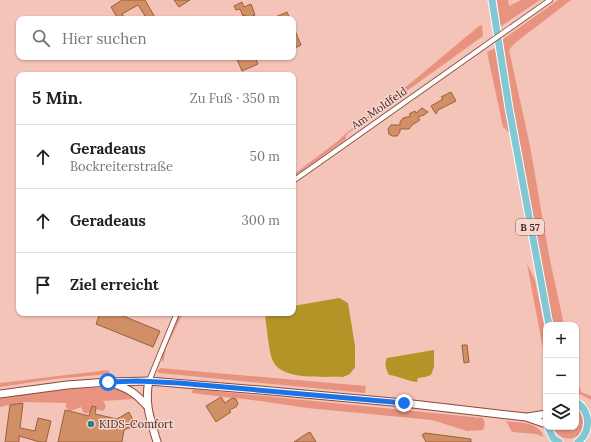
<!DOCTYPE html>
<html lang="de">
<meta charset="utf-8">
<style>
body{margin:0;font-family:Lora,serif;background:#f6f6f6;color:#222}
.controls{position:absolute;right:12px;bottom:12px;display:grid;overflow:hidden;border-radius:8px;box-shadow:0 1px 3px #0004}
.controls button{width:36px;height:36px;display:grid;place-items:center;padding:0;border:0;border-bottom:1px solid #e0e0e0;background:#fff;color:#222;font:20px sans-serif}
.stop{position:absolute;width:12px;height:12px;margin:-9px;border:3px solid #1a73e8;border-radius:50%;background:#fff}
.stop.end{background:#1a73e8;border-color:#fff;box-shadow:0 1px 4px #0008}
.list{margin:0;padding:0;list-style:none}
h2{display:flex;justify-content:space-between;align-items:center;height:52px;margin:0;padding:0 16px;font-size:17px}
h2 small{font-size:13px;font-weight:400;color:#767676}
.list li{display:grid;grid-template-columns:26px 1fr auto;gap:12px;align-items:center;box-sizing:border-box;height:64px;padding:0 16px;border-top:1px solid #e0e0e0}
.list b{display:block;font-size:15px;white-space:nowrap}
.list p{margin:0;font-size:13px;white-space:nowrap;color:#767676}
.list em{font-size:13px;font-style:normal;color:#767676}
.icon{flex:none;width:22px;height:22px;fill:none;stroke:currentColor;stroke-width:2;stroke-linecap:round;stroke-linejoin:round}
.map{position:relative;flex:none;width:591px;height:442px;overflow:hidden}
.search{position:absolute;background:#fff;box-shadow:0 1px 3px #0004;left:16px;top:16px;width:280px;height:44px;display:flex;align-items:center;gap:10px;box-sizing:border-box;padding:0 14px;border-radius:8px;color:#767676;font-size:15px}
.panel{position:absolute;background:#fff;box-shadow:0 1px 3px #0004;left:16px;top:72px;width:280px;height:244px;border-radius:8px}
.map>svg:first-child{display:block}
.green{fill:#e89380}
.water{fill:#b29427}
.building{fill:#d08f66;stroke:#9c5f37}
.lines{fill:none;stroke-linecap:round;stroke-linejoin:round}
.street-casing{stroke:#8b4739;stroke-width:6}
.secondary-casing{stroke:#8b4739;stroke-width:9}
.primary-casing{stroke:#fff;stroke-width:9}
.street{stroke:#fff;stroke-width:4.5}
.secondary{stroke:#fff;stroke-width:7}
.primary{stroke:#82c7d4;stroke-width:7}
.street-bridge-casing{stroke:#8b4739;stroke-width:6;stroke-linecap:butt}
.street-bridge{stroke:#fff;stroke-width:4.5}
.route{stroke:#1a73e8;stroke-width:5}
.poi-dot{fill:#377c8a;stroke:#f7d6ce;stroke-width:1.5}
.labels{text-anchor:middle;stroke-width:3;stroke-linejoin:round;paint-order:stroke}
.shield{fill:#f7d6ce;stroke:#7e5e57;stroke-width:1}
.shield-label{font-size:10px;font-weight:bold;fill:#4a2b24}
.street-label{font-size:11px;fill:#4a2b24;stroke:#f7d6ce}
.poi-label{font-size:11px;fill:#4a2b24;stroke:#f7d6ce;text-anchor:start}
</style>
<div class="map">
<svg width="591" height="442" viewBox="0 0 591 442">
<rect width="100%" height="100%" fill="#f5c4b9"/>
<!-- green -->
<g class="green">
<path d="M497,0H508L509,6L521,0H540L500,27Z"/>
<path d="M558,0H571L515,43L509,50L530,146L549,255L564,325H553L551,314L509,85L502,40Z"/>
<path d="M482,25L483,36L347,134L345,140L293,177V175L338,141L344,135L418,77L479,26Z"/>
<path d="M495,48L510,133L503,127L487,52Z"/>
<path d="M527,264L535,280L546,335V365Z"/>
<path d="M179,313H183L166,348L163,363L161,356Z"/>
<path d="M160,368L366,386L365,393L159,373L157,371Z"/>
<path d="M108,370L110,374L55,379L0,387V383Z"/>
<path d="M576,376L581,392L591,396V400L576,392Z"/>
<path d="M109,387L126,390L132,393L134,399L103,401C106,404 107,407 103,411L95,409C91,412 90,414 84,413L81,407L71,411H69L66,407V403L24,402L0,407V398C36,391 72,389 109,387Z"/>
<path d="M194,389L483,418L485,424L483,430L467,431L432,420L307,408L260,401L199,394L192,393V391Z"/>
<path d="M576,407L580,409L586,419L582,433C572,442 558,440 553,427H576Z"/>
<path d="M506,421C521,423 538,421 544,437L536,434L512,432Z"/>
</g>
<!-- water -->
<g class="water">
<path d="M339,298L348,303L355,346V367L350,374L343,377C324,376 282,381 273,361C269,354 267,327 265,317L272,313H293V306Z"/>
<path d="M434,350V367L431,375L425,377L418,378L417,382C407,381 399,376 389,375C386,369 384,364 387,358Z"/>
</g>
<!-- building -->
<g class="building">
<path d="M122,0H145L156,19H147L138,5L122,14L125,19H118L111,7Z"/>
<path d="M174,0H190L179,7Z"/>
<path d="M242,2L244,7L251,4L255,15L246,19L245,15L243,16L240,9L236,10L234,6Z"/>
<path d="M287,12L290,19H271Z"/>
<path d="M293,26L301,45L293,49Z"/>
<path d="M236,57H255L258,64L242,71Z"/>
<path d="M451,92L456,101L438,110L436,114L431,106L443,99L441,97Z"/>
<path d="M422,108L428,112L424,115L418,117L420,120L412,125L409,129H400V132L397,136H392L389,134L388,129L391,125H400V122L403,118L411,116L409,114L415,111L416,113Z"/>
<path d="M100,313H124L123,316L160,331L153,347L96,324Z"/>
<path d="M462,345H467L469,362L464,363Z"/>
<path d="M221,397L225,403L232,398L236,399L238,404L236,407L229,410L231,412L216,422L206,406Z"/>
<path d="M23,403L20,428L35,431L38,418L51,421L46,442H40L19,436V442H5L10,405Z"/>
<path d="M92,406L96,407L95,414L117,419L129,412L135,424L131,426L130,428H128L124,430L122,442H58L65,410L89,416Z"/>
<path d="M310,432L316,442H294L306,434Z"/>
<path d="M425,433L471,439V442H426L422,435Z"/>
</g>
<g class="lines">
<!-- street casing -->
<g class="street-casing">
<g id="street">
<path d="M513,26L550,0"/>
<path d="M293,181L476,52"/>
<path d="M149,381L177,313"/>
</g>
</g>
<!-- secondary casing -->
<g class="secondary-casing">
<g id="secondary">
<path d="M149,381C144,403 151,421 157,442"/>
<path d="M114,384C130,389 136,394 147,406"/>
<path d="M0,394L67,385L108,382L149,381L260,390L404,403L526,417L546,424"/>
<path d="M528,417L546,414"/>
</g>
</g>
<!-- primary casing -->
<g class="primary-casing">
<g id="primary">
<path d="M492,0L509,108L549,325"/>
<path d="M576,402C591,411 591,432 578,442"/>
<path d="M548,427L553,438L559,442"/>
</g>
</g>
<!-- street -->
<use href="#street" class="street"/>
<!-- secondary -->
<use href="#secondary" class="secondary"/>
<!-- primary -->
<use href="#primary" class="primary"/>
<!-- street-bridge casing -->
<g class="street-bridge-casing">
<path id="street-bridge" d="M476,52L513,26"/>
</g>
<!-- street-bridge -->
<use href="#street-bridge" class="street-bridge"/>
</g>
<g class="lines">
<!-- route -->
<path class="route" d="M108,382L138,381L179,383L404,403"/>
</g>
<!-- markers -->
<circle class="poi-dot" cx="91" cy="424" r="4"/>
<g class="labels">
<!-- shield labels -->
<rect class="shield" x="516" y="219" width="28" height="16" rx="3"/>
<g class="shield-label">
<text x="530" y="231">B 57</text>
</g>
<!-- street labels -->
<g class="street-label">
<text transform="translate(379 108) rotate(-35)" y="4">Am Moldfeld</text>
</g>
<!-- poi labels -->
<g class="poi-label">
<text x="99" y="428">KIDS-Comfort</text>
</g>
</g>
</svg>
<div class="controls">
<button>+</button>
<button>−</button>
<button><svg class="icon" aria-label="layers" viewBox="0 0 24 24"><path d="M12 4l9 5-9 5-9-5zM3 14l9 5 9-5"/></svg></button>
</div>
<div class="stop" style="left:108px;top:382px"></div>
<div class="stop end" style="left:404px;top:403px"></div>
<div class="search"><svg class="icon" aria-label="search" viewBox="0 0 24 24"><circle cx="10" cy="10" r="6"/><path d="M15 15l6 6"/></svg>Hier suchen</div>
<section class="panel">
<h2>5 Min.<small>Zu Fuß · 350 m</small></h2>
<ul class="list">
<li><svg class="icon" aria-label="ahead" viewBox="0 0 24 24"><path d="M12 20V5M6 11l6-6 6 6"/></svg><div><b>Geradeaus</b><p>Bockreiterstraße</p></div><em>50 m</em></li>
<li><svg class="icon" aria-label="ahead" viewBox="0 0 24 24"><path d="M12 20V5M6 11l6-6 6 6"/></svg><div><b>Geradeaus</b></div><em>300 m</em></li>
<li><svg class="icon" aria-label="arrive" viewBox="0 0 24 24"><path d="M6 21V4h12l-3 4 3 4H6"/></svg><div><b>Ziel erreicht</b></div></li>
</ul>
</section>
</div>
